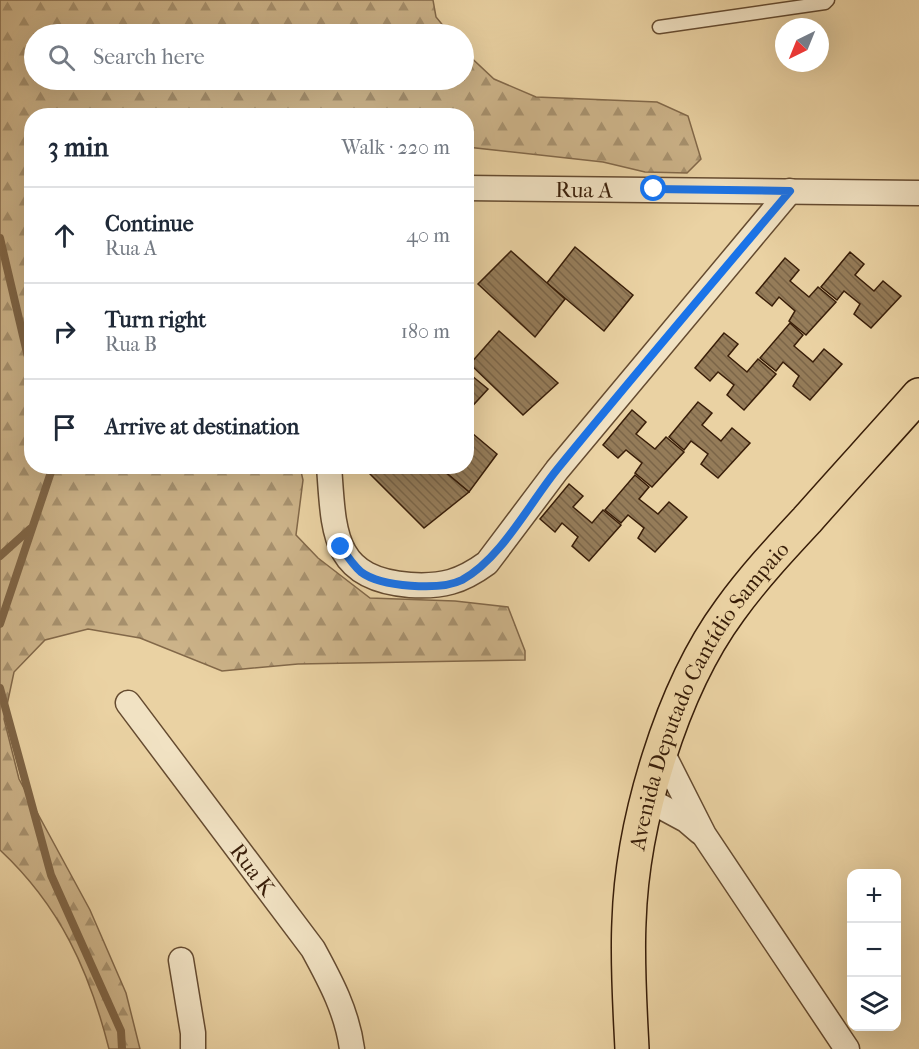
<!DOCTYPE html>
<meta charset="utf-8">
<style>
body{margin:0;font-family:"IM FELL French Canon",serif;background:#f2f2f3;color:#1f2937}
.controls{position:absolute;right:18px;bottom:18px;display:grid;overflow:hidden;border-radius:12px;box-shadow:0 6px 24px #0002}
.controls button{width:54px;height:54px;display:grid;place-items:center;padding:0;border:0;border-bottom:2px solid #e0e1e3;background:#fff;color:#1f2937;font:30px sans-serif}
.compass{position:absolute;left:775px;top:18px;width:54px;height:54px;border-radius:50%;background:#fff;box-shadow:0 6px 24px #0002;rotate:223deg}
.stop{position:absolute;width:18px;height:18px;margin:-14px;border:4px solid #1a73e8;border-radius:50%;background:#fff}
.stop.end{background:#1a73e8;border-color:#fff;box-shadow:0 2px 6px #0008}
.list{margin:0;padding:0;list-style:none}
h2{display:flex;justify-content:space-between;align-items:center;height:78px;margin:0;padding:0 24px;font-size:26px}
h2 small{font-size:20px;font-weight:400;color:#747a83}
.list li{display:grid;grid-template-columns:39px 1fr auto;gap:18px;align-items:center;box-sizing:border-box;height:96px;padding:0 24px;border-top:2px solid #e0e1e3}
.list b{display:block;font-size:22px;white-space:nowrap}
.list p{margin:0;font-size:20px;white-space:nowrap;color:#747a83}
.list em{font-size:20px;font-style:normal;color:#747a83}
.icon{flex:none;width:33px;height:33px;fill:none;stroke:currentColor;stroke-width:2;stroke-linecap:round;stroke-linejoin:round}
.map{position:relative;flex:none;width:919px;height:1049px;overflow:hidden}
.search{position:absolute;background:#fff;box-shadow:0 6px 24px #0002;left:24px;top:24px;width:450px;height:66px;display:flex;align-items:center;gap:15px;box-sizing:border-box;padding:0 21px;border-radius:33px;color:#747a83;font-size:22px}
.panel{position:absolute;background:#fff;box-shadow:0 6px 24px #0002;left:24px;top:108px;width:450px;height:366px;border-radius:24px}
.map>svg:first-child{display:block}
.forest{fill:url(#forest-firs);stroke:#826849;stroke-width:1.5}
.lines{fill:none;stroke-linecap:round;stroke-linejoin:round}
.stream{stroke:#7f6546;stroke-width:8}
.building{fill:url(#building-back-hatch);stroke:#391e09;stroke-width:1.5}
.service-casing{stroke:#654b30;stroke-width:15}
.minor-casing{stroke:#654b30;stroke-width:27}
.primary-casing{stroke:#391e09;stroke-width:36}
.service{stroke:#f1e2c3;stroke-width:12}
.minor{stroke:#f1e2c3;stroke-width:24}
.primary{stroke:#ead2a3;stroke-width:33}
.route{stroke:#1a73e8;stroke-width:8}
.labels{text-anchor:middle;stroke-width:4.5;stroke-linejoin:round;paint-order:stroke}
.street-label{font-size:22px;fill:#391e09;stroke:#f1e2c3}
</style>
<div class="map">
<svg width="919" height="1049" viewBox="0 0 919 1049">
<defs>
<pattern id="forest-firs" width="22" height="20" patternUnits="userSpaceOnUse" patternTransform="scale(1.5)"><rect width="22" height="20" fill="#ccb389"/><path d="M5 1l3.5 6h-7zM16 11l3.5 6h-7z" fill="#a7916e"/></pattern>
<pattern id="building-back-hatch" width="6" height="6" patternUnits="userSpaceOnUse" patternTransform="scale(1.5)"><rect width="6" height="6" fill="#957c59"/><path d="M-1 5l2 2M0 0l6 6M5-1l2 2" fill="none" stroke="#7b6548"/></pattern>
</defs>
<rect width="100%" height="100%" fill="#ead2a3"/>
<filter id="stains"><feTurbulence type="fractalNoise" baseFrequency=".00333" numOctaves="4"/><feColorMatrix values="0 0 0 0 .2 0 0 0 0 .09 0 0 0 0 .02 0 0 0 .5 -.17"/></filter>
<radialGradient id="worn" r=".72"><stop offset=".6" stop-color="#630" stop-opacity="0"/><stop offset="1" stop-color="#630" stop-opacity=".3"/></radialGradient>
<!-- forest -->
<path class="forest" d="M0,0H433L436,17L450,34H34V80H464V51L494,79L536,97L657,102L688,116L701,159L687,173L645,172L603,162L467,147L466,116H32V466L300,467L303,480L296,535L318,558L370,598L455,601L508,607L525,651V660L298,664L222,671L140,638L88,629L45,640L14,672L4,719L19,779L90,910L126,993L140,1049H109C89,970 60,906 0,850Z"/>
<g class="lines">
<!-- stream -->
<g class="stream">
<path d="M0,238L32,374"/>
<path d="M0,556L30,529"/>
<path d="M0,624L53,466"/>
<path d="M0,688L51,875L121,1031L122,1049"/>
</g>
</g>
<!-- building -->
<g class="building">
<path d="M575,247L633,295L604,331L547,283Z"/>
<path d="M511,251L565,299L535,337L478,284Z"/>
<path d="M850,252L864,264L855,275L874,291L883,281L901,296L871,328L854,314L860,304L844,291L837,300L821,287Z"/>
<path d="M785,258L799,270L790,281L809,297L818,287L836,302L806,335L789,321L795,311L779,297L772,306L756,293Z"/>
<path d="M790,323L803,335L794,346L813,362L824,349L842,364L810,400L793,386L799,376L783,362L776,371L760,358Z"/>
<path d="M499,331L558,383L523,415L470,364Z"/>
<path d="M724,333L738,344L728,356L747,372L758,359L776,374L744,410L727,395L734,385L718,372L710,381L695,368Z"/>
<path d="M466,371L488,389L466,413Z"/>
<path d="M698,402L712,413L702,425L721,441L732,428L750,443L718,478L701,464L708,454L691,441L684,450L669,437Z"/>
<path d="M632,410L646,422L636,434L655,449L666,437L684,452L652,487L635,473L642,463L626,450L618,458L603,445Z"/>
<path d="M466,428L497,454L469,492L438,466H466Z"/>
<path d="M377,466H438L469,492L424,528L370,474Z"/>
<path d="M635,475L649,487L639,499L658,514L669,502L687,517L655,552L638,538L644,528L628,515L621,523L605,510Z"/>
<path d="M569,484L583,496L573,507L592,523L603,510L621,525L589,561L572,546L578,537L562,523L555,532L540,519Z"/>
</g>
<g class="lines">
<!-- service casing -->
<g class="service-casing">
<path id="service" d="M659,27L825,3L828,0"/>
</g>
<!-- minor casing -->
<g class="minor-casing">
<g id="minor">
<path id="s1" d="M466,188L919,193"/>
<path d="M329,466C334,531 331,579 410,585C442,587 461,582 487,563L557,470L790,191"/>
<path id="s2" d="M128,703L313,949C331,982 347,1012 352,1049"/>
<path d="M662,752L704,835L847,1049"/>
<path d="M647,799L686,820L700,832"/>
<path d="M181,960L193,1033V1049"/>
</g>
</g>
<!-- primary casing -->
<g class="primary-casing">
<g id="primary">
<path id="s3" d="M632,1049C630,1007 627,964 629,922C632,823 671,690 730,610C753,578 780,549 807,520C844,478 882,437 919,395"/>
</g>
</g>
<!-- service -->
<use href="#service" class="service"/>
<!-- minor -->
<use href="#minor" class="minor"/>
<!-- primary -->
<use href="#primary" class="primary"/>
</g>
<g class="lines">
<!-- route -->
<path class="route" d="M341,547C347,556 353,565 361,572C381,587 440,591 462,580C502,558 530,502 559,467C635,374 713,282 790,191L654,189"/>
</g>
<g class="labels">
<!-- street labels -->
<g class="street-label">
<text dy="8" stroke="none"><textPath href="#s1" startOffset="118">Rua A</textPath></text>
<text dy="8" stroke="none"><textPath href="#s3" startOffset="372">Avenida Deputado Cantídio Sampaio</textPath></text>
<text dy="8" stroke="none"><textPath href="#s2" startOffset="208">Rua K</textPath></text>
</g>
</g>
<rect width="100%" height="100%" filter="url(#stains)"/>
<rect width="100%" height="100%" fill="url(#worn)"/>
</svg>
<div class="controls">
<button>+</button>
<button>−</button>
<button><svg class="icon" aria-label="layers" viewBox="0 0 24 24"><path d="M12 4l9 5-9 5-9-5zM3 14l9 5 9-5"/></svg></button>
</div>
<svg class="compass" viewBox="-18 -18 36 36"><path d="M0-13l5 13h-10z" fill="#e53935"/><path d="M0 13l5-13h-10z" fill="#747a83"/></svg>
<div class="stop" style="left:654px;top:189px"></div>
<div class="stop end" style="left:341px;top:547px"></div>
<div class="search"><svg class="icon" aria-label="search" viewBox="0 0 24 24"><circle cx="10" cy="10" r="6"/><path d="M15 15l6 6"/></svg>Search here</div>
<section class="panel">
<h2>3 min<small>Walk · 220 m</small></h2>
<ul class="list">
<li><svg class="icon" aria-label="ahead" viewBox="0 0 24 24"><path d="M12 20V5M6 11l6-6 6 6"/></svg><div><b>Continue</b><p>Rua A</p></div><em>40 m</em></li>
<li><svg class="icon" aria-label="right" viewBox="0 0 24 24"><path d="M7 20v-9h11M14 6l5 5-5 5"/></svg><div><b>Turn right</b><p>Rua B</p></div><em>180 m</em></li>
<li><svg class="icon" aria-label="arrive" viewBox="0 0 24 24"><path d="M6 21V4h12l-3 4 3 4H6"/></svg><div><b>Arrive at destination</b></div></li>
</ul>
</section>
</div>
